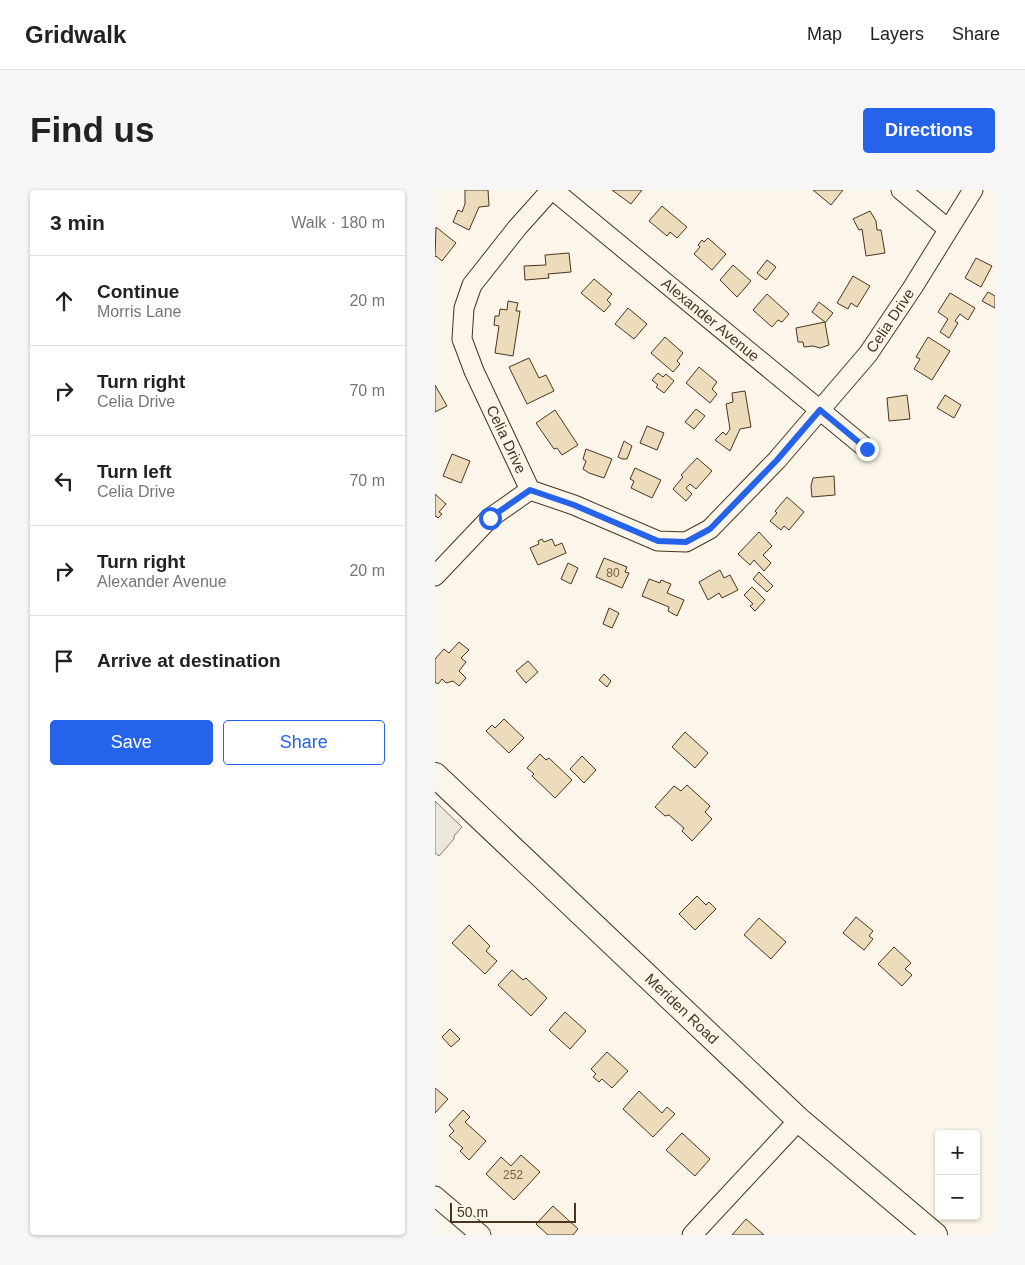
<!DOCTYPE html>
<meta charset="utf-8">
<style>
body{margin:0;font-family:Helvetica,sans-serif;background:#f6f6f6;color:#222}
.controls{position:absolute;right:15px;bottom:15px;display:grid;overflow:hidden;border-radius:5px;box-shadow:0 1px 4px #0004}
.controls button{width:45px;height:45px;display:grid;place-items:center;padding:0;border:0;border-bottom:1px solid #e0e0e0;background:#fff;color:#222;font:25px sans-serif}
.scale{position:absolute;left:15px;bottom:12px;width:126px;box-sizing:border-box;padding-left:5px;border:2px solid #4a3520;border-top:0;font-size:14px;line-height:18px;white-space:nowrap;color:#4a3520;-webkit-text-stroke:4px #fbf6e9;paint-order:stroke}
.stop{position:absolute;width:15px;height:15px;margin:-11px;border:4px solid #2563eb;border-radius:50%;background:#fff}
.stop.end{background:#2563eb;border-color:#fff;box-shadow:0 1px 5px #0008}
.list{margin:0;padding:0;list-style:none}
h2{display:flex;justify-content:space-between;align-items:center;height:65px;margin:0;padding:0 20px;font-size:21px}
h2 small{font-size:16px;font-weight:400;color:#767676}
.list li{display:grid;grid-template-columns:32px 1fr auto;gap:15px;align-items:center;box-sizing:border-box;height:90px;padding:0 20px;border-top:1px solid #e0e0e0}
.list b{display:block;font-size:19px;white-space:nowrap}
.list p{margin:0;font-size:16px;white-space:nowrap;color:#767676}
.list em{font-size:16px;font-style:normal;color:#767676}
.actions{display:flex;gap:10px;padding:15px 20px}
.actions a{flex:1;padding:11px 0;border:1px solid #2563eb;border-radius:5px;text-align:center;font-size:18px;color:#2563eb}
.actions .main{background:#2563eb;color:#fff}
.icon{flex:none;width:28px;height:28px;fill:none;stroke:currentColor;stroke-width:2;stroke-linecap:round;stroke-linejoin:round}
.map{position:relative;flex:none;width:560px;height:1045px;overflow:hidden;border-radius:5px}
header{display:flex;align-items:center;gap:30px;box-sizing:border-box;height:70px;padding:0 25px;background:#fff;border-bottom:1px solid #e0e0e0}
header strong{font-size:24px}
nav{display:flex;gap:28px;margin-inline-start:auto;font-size:18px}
.intro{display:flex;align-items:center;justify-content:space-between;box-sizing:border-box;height:120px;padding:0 30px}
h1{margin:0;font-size:35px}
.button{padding:12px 22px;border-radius:5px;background:#2563eb;color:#fff;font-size:18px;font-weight:700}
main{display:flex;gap:30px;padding:0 30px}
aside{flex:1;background:#fff;border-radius:5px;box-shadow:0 1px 4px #0004}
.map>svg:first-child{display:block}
.parking{fill:#ede7d9;stroke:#887966}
.building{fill:#ecdcbc;stroke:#4a3520}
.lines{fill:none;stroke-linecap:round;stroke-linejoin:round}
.minor-casing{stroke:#4a3520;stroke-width:21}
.major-casing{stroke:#4a3520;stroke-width:26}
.minor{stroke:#fbf6e9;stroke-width:19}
.major{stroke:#fbf6e9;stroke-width:24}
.route{stroke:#2563eb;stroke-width:6}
.labels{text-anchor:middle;stroke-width:4;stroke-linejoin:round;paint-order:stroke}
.number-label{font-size:12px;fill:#725f47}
.street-label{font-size:15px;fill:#4a3520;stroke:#fbf6e9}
</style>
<header>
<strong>Gridwalk</strong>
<nav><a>Map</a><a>Layers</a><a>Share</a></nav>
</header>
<div class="intro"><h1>Find us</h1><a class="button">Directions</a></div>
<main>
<aside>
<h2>3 min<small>Walk · 180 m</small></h2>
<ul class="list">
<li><svg class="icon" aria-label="ahead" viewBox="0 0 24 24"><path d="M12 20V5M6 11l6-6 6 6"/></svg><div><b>Continue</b><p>Morris Lane</p></div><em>20 m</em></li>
<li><svg class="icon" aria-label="right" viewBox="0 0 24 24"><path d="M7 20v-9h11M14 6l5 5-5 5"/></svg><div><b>Turn right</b><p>Celia Drive</p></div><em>70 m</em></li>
<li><svg class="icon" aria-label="left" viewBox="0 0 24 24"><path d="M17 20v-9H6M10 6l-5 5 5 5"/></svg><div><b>Turn left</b><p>Celia Drive</p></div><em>70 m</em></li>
<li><svg class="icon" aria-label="right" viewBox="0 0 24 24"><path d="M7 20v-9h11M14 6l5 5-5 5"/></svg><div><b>Turn right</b><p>Alexander Avenue</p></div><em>20 m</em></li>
<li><svg class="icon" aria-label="arrive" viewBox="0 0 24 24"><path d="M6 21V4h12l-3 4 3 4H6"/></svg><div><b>Arrive at destination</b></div></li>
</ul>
<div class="actions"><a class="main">Save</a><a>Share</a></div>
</aside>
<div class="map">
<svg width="560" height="1045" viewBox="0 0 560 1045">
<rect width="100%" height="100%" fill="#fbf6e9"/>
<!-- parking -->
<path class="parking" d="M0,611L27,637L19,646V649L4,666L0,663Z"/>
<!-- building -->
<g class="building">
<path d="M30,0H53L54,16L44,17L34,40L18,32L23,20L27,22L30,14Z"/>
<path d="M177,0H207L196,14Z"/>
<path d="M378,0H408L396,15Z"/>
<path d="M227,16L252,37L242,48L235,42L232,46L214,31Z"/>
<path d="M435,21L441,31L442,40H446L450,63L431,66L427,39L424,40L418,29Z"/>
<path d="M1,37L21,53L7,71L1,66L0,67Z"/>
<path d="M273,48L291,64L277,80L259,64L265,57L263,55L267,50L269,52Z"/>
<path d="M134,63L136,82L113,84L114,88L90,90L89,76L111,75L110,65Z"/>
<path d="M541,68L557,76L546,97L530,88Z"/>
<path d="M332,70L341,77L331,90L322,83Z"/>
<path d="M298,75L316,91L302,107L285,90Z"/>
<path d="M418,86L435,96L422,117L416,113L413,119L402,113Z"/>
<path d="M159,89L177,104L172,110L176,114L169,122L146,103Z"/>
<path d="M553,102L560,106V118L547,111Z"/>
<path d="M515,103L540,118L533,130L525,124L520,131L523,133L514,148L505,142L513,129L503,122Z"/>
<path d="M332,104L354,124L347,132L343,130L337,137L318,120Z"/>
<path d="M73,111L83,113L81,121H85L78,166L60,163L64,136L59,135L60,126H64L65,119L72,120Z"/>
<path d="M384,112L398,123L390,133L394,155L385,158L378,156L369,157L368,152H363L361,138L390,132L377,122Z"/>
<path d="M193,118L212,134L199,149L180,134Z"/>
<path d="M230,147L248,163L242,171L245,174L238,182L216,163Z"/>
<path d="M493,147L515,161L497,190L479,179L485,169L481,167Z"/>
<path d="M94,168L104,188L111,185L119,201L92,214L74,177Z"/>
<path d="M264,177L282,192L277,199L282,204L275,213L251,193Z"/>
<path d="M223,183L228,187L231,184L239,191L229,203L221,197L223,195L217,190Z"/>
<path d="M0,195L12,216L0,222Z"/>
<path d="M310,201L316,237L305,239L295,261L280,250L288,242L291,245L295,239L291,214L298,212L297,203Z"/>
<path d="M472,205L475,229L454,231L452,208Z"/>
<path d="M510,205L526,215L519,228L502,218Z"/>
<path d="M261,219L270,226L259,239L250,232Z"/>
<path d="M120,220L143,255L127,265L122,258L119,259L101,233Z"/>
<path d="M212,236L229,243L222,260L205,253Z"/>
<path d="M189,251L197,256L192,269H187L183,267Z"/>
<path d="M151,259L177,269L169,288L154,283L148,279L151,271L148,269Z"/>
<path d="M17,264L35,271L26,293L8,286Z"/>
<path d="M262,268L277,281L261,299L255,294L251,298L257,304L251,311L238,299L248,287L246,285Z"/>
<path d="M200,278L226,290L217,308L196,298L199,291L195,289Z"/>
<path d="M399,286L400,305L377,307L376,296L378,288Z"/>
<path d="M0,304L11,314L4,322L7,324L3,328L1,326L0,327Z"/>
<path d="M352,307L369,322L354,340L349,336L346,340L335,331L342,323L340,321Z"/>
<path d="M324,342L337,356L328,365L336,373L329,381L319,370L315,375L303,364Z"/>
<path d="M107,349L109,352L117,349L120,356L127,353L131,363L103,375L95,358L104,354L103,351Z"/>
<path d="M169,368L192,377L190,382L194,383L187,398L161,387Z"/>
<path d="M133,373L143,378L136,394L126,389Z"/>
<path d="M285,380L289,388L295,385L303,400L287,408L284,403L273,410L264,392Z"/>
<path d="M324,382L338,396L332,402L318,389Z"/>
<path d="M214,389L225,393L226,390L236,394L232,403L249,410L242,426L233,421L234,417L207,406Z"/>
<path d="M317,397L330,410L320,421L315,416L318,414L309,405Z"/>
<path d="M174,418L184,423L177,438L168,434Z"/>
<path d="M24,452L34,460L26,468L31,472L24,481L31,488L24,496L18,491L11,493L7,489L3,494L0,492V469L9,459L14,463Z"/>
<path d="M93,471L103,482L91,493L81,481Z"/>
<path d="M169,484L176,491L172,497L164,490Z"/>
<path d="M69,529L89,548L74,563L51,541L57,535L60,538Z"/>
<path d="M250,542L273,563L260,578L237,557Z"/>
<path d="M105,564L111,570L114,568L137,590L120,608L97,586L99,584L92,578Z"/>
<path d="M147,566L161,580L149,593L135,579Z"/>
<path d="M252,595L275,616L270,622L277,629L257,651L247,641L249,638L234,625L230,626L220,617L239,596L246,601Z"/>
<path d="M262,706L271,715L274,712L281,719L260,740L244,724Z"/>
<path d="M421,727L438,741L434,746L438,749L429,760L408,743Z"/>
<path d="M324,728L351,752L336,769L309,745Z"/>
<path d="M34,735L55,756L51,761L62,771L50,784L17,753Z"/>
<path d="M459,757L476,773L470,779L477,785L467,796L443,774Z"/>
<path d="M77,780L88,790L91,788L112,808L96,826L63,795Z"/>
<path d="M130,822L151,841L135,859L114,840Z"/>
<path d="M15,839L25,849L16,857L7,847Z"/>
<path d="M172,862L193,881L177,898L167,889L164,892L158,887L161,884L156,879Z"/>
<path d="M0,898L13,909L0,923Z"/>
<path d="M204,901L227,923L232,917L240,924L218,947L188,919Z"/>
<path d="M28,920L35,927L30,932L51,951L34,970L25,961L28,958L14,946L19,941L14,935Z"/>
<path d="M247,943L275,969L260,986L231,960Z"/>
<path d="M86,965L105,982L79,1010L51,984L66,967L76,976Z"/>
<path d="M118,1016L143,1039L138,1045H113L101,1034Z"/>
<path d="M311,1029L329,1045H297Z"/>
</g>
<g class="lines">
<!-- minor casing -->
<g class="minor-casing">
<g id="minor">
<path id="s1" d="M116,0L82,38L37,95L29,118L27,149L39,181L95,300L139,315L223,351L251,352L275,339L342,270L433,164L478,97L538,0"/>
<path id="s2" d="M118,0L432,259"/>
<path d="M466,0L513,39"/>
<path d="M0,386L55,328L95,300"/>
<path d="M0,1006L46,1045"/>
<path d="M257,1045L364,930"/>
</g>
</g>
<!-- major casing -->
<g class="major-casing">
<g id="major">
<path id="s3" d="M0,585L364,930L500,1045"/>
</g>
</g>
<!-- minor -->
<use href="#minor" class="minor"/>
<!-- major -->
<use href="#major" class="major"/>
</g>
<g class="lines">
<!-- route -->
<path class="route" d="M55,328L95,300L139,315L223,351L251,352L275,339L342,270L385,220L432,259"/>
</g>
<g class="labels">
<!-- number labels -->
<g class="number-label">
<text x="178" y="387">80</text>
<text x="78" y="989">252</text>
</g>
<!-- street labels -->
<g class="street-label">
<text dy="5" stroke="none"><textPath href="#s2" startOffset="204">Alexander Avenue</textPath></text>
<text dy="5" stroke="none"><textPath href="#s1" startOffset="814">Celia Drive</textPath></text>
<text dy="5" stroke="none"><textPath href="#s1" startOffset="289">Celia Drive</textPath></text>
<text dy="5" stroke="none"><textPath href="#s3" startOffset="340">Meriden Road</textPath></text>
</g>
</g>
</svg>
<div class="controls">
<button>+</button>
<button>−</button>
</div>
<div class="scale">50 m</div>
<div class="stop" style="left:55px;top:328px"></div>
<div class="stop end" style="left:432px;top:259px"></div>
</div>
</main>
